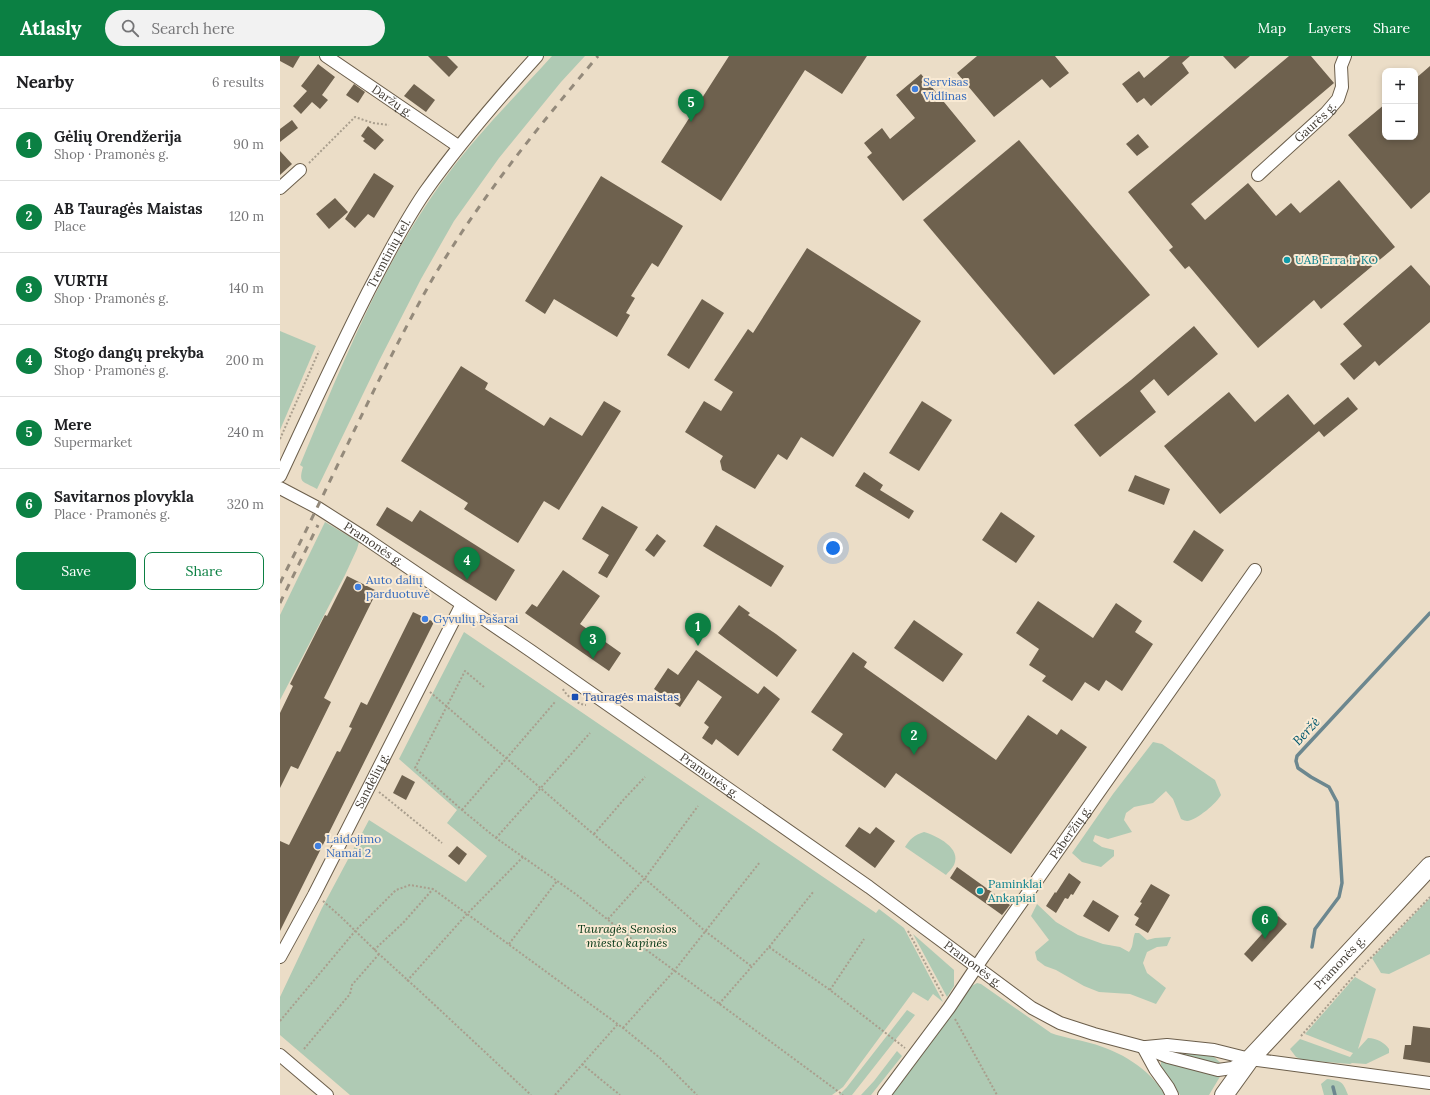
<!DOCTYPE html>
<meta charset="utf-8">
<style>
body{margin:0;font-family:Lora,serif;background:#f2f2f2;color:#202124}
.controls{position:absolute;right:12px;top:12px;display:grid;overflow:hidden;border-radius:8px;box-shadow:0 2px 6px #0003}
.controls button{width:36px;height:36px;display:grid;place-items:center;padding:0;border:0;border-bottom:1px solid #e0e0e0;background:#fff;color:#202124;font:20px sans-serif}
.you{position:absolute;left:553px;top:492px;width:14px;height:14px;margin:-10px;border:3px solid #fff;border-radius:50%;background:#1a73e8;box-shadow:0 0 0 6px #1a73e833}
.badge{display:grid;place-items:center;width:26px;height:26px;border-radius:50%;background:#0b8043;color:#fff;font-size:13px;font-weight:700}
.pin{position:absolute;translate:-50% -33px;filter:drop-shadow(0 1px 2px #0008)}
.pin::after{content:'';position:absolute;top:21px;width:14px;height:12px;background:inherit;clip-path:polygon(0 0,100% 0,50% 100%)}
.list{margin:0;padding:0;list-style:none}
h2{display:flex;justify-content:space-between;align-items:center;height:52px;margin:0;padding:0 16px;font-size:17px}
h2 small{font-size:13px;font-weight:400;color:#757577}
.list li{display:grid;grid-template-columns:26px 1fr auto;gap:12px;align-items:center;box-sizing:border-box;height:72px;padding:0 16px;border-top:1px solid #e0e0e0}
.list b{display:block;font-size:15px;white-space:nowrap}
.list p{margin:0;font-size:13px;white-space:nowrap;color:#757577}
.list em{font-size:13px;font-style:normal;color:#757577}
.actions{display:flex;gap:8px;padding:12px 16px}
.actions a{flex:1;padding:9px 0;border:1px solid #0b8043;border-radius:8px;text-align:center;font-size:14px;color:#0b8043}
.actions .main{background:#0b8043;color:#fff}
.icon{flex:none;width:22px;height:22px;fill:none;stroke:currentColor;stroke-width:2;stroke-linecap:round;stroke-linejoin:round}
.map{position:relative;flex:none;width:1150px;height:1039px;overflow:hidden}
header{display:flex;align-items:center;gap:24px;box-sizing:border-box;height:56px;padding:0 20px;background:#0b8043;color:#fff}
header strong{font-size:19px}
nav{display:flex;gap:22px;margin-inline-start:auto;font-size:14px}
.search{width:280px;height:36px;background:#f2f2f2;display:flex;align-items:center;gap:10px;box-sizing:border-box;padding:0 14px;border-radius:22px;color:#757577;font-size:15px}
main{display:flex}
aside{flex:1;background:#fff}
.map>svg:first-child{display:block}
.green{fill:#afcab4}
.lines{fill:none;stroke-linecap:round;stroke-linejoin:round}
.stream{stroke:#6c878f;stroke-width:3.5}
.building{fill:#6e614e}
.minor-casing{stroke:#6b5e4b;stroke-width:14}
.secondary-casing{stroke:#6b5e4b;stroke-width:20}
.path{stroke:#a99e8d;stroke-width:2;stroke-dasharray:2 2;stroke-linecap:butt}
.minor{stroke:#fff;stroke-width:12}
.secondary{stroke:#fff;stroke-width:18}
.rail{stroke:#948a7b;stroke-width:3;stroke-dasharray:7 7;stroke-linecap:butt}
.shop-dot{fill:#3f7fe0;stroke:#f9ead4;stroke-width:1.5}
.culture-dot{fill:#0f9aa8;stroke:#f9ead4;stroke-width:1.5}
.transit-dot{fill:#1a4fb4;stroke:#f9ead4;stroke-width:1.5}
.labels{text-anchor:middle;stroke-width:4;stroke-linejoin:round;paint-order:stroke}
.shop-label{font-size:12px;fill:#366cbe;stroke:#f9ead4;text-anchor:start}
.street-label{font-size:12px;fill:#413b33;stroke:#f9ead4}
.culture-label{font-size:12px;fill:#0d838f;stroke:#f9ead4;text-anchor:start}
.transit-label{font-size:12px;fill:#164399;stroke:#f9ead4;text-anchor:start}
.park-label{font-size:12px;font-style:italic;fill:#003413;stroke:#f9ead4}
.water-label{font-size:13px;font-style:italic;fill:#00576e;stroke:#f9ead4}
</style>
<header>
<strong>Atlasly</strong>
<div class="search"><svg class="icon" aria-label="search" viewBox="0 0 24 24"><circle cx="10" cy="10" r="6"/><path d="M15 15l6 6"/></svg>Search here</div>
<nav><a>Map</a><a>Layers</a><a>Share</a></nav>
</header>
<main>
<aside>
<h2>Nearby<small>6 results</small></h2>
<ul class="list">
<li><span class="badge">1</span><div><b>Gėlių Orendžerija</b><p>Shop · Pramonės g.</p></div><em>90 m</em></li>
<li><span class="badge">2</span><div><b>AB Tauragės Maistas</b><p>Place</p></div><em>120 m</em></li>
<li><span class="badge">3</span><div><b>VURTH</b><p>Shop · Pramonės g.</p></div><em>140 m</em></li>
<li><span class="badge">4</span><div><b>Stogo dangų prekyba</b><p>Shop · Pramonės g.</p></div><em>200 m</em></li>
<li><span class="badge">5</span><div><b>Mere</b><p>Supermarket</p></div><em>240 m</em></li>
<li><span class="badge">6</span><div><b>Savitarnos plovykla</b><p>Place · Pramonės g.</p></div><em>320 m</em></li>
</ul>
<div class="actions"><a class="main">Save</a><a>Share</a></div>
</aside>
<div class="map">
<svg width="1150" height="1039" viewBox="0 0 1150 1039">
<rect width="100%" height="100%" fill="#ebddc7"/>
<!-- green -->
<g class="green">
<path d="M272,0H305L281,26L219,102L174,165L141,223L99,305L37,433C23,425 18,428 23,411L20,409C62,309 102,206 168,118C199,76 237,39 272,0Z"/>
<path d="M0,275L36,290L0,374Z"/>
<path d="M45,466L79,486L77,493L65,519L0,644V559Z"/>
<path d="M184,576L596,857L599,853L624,872L663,946L653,938L648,945L633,936L563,1031L552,1039H70L0,979V941L42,852L89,764L186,826L207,800L167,767L177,754L119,703Z"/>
<path d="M873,686L882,688L935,724L941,739C937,747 917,764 907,765C906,765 903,764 901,763L893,743L886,735L873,747L854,751L846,757L844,764L852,776L828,783L815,779L813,785L822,791L834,794V800L821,811L802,806L792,797L833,738Z"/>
<path d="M644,776C657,780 682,792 674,809C672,813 668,816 666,819L625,791C630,783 634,779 644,776Z"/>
<path d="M1150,842V898L1109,918L1101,917L1092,902Z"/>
<path d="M757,848L776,866L798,879L823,888L840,891L849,896C854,890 852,884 855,877H859L867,884L875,882L891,881L887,890L877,891L867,896L863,907L867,917L886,932L876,948L850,938L819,936L804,930L776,914L765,910L757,904L755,896L769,884L751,860Z"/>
<path d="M633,878L674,914V930L667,941Z"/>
<path d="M1075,921L1096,933L1078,993L1088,982C1097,982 1105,987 1109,993V997L1086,1008L1072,1007L1070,1008L1023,1004L1016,1001L1010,993L1020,983L1070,1001L1073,997L1025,978Z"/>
<path d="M697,927L701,928L771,977C784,982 797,983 810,987C840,995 869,1012 885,1039H611L643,998L690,931Z"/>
<path d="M627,954L635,959L572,1039H559L567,1031Z"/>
<path d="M886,994L933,1000L943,1009L940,1010Z"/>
<path d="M617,995L622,1000L591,1039H581L594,1025Z"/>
<path d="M883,1004L941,1019L929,1039H900L881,1010V1006Z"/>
<path d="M1047,1023C1061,1025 1063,1025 1068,1039H1044L1041,1028Z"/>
</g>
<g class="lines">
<!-- stream -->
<g class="stream">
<path d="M1032,891L1035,873L1059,841L1062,827L1057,746L1049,731L1031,721L1018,712L1016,705L1017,700L1150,557"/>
<path d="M1053,1031L1055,1039"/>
</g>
</g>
<!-- building -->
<g class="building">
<path d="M0,0H20L13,12L0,5Z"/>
<path d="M148,0H167L178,11L169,21Z"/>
<path d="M449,0H587L562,38L525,14L441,145L381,106Z"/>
<path d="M697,0H775L789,17L770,32L762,23L714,61L677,17Z"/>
<path d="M890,0H910L902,7L909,17L871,50L864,42L857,47L842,28L859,15L864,22Z"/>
<path d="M943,0H970L955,13Z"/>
<path d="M1009,0H1031L1054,27L911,148L925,164L968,127L996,160L1011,147L1020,157L1059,124L1115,191L1041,253L1034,244L978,292L909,210L905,213L889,194L893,191L848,136Z"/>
<path d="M38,8L55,21L42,39L48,44L40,53L32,46L21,58L13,50L27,35L21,30Z"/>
<path d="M1150,10V136L1131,153L1068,79L1105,48V81H1135V23Z"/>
<path d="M641,18L696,85L623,145L587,101L592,97L584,87L602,72L610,83L635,62L616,39Z"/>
<path d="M74,28L85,36L78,47L66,39Z"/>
<path d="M134,28L155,44L146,56L124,40Z"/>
<path d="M12,64L18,72L0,86V73Z"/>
<path d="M88,70L104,84L95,94L83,85L85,83L81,80Z"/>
<path d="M858,78L869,91L857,100L846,88Z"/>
<path d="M739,84L870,239L774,319L643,164Z"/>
<path d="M0,95L12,108L0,119Z"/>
<path d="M94,117L114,130L94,162L88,158L75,172L65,163Z"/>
<path d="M321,120L403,170L378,211L372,207L351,240L355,242L346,257L350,259L337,281L274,243L265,258L245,245Z"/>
<path d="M55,142L68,156L49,173L36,158Z"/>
<path d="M527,192L641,265L553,401L521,381L507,404L498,398L475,433L442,414L440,405L443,400L405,376L424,345L441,355L453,336L434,324L468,273L473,277Z"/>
<path d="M1131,209L1150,230V266L1099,310L1095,305L1074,324L1060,308L1082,290L1063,268Z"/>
<path d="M422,243L444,257L409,313L387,299Z"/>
<path d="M914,270L938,298L888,340L874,323L860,335L876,356L820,401L794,369L851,324Z"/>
<path d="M181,310L208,327L205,333L264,370L270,361L302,380L324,345L341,355L279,454L264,445L238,487L184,453L188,447L121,405Z"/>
<path d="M949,336L975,366L1008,338L1034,369L1068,341L1078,353L1044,381L1039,375L940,458L884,390Z"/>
<path d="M642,345L672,364L639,415L609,397Z"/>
<path d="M584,416L603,429L600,434L634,455L629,463L575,430Z"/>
<path d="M855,419L890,433L884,449L848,435Z"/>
<path d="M322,450L358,471L327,522L318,517L329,499L302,483Z"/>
<path d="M107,451L132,466L140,454L235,514L216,545L96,469Z"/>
<path d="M721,456L755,480L736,507L702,484Z"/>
<path d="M436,469L504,510L491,531L423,490Z"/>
<path d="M914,474L944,494L922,526L893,506Z"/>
<path d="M377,478L386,485L374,501L365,494Z"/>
<path d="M283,514L320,540L300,568L341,597L329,615L245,557L252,548L257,551Z"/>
<path d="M67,520L97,535L44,642L51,646L18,713L11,710L0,732V657L13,630L10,628L45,559L47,560Z"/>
<path d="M758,545L813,582L836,547L862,565L855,576L873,588L842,635L826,624L819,635L805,626L792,645L762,625L766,620L749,609L759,593L736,577Z"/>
<path d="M459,549L470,557L468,559L496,578L517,594L497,621L438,577Z"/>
<path d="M133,556L154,566L0,875V785L9,789L57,695L60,696L72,672L69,671L81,646L87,649Z"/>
<path d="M634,564L683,598L663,626L614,592Z"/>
<path d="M416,594L478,638L484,630L500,643L458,700L436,683L432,689L422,682L429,671L424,667L442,641L418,624L400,651L374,633L388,612L398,619Z"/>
<path d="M573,596L587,606L584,611L716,704L748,659L777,679L781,673L807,691L731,798L616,717L605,732L552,694L563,678L531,656Z"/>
<path d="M122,719L135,726L126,744L113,737Z"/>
<path d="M579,771L590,778L596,771L615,785L595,812L565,790Z"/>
<path d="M177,790L187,798L179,809L168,800Z"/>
<path d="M677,811L730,849L722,859L670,822Z"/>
<path d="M789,817L801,826L793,839L791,838L788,843L785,842L776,857L766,850L775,836L776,837Z"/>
<path d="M871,828L890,839L868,877L855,869L859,862L854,859L862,847L860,846Z"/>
<path d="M813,844L839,860L829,876L803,860Z"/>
<path d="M998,860L1007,868L972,906L964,898Z"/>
<path d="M1133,970L1150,972V1007L1123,1003L1125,989H1131Z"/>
</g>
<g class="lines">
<!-- minor casing -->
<g class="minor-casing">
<g id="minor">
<path id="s1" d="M46,0L178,90"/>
<path id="s2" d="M978,119L1046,57L1058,43L1062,31L1061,10L1065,0"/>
<path d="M0,132L20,114"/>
<path id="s3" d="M0,420C29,358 57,297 88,236C106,202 123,168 145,136C179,88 217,44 257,0"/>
<path id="s4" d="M0,432L38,452L85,482L251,595L589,831L752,952L780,967L814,978L863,991L888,1001L938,1014L952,1012L967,1004"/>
<path id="s5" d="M0,901L34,839L182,548"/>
<path d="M863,991L875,1013L888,1031L892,1039"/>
<path d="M866,991L887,989L934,994L970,1003L1150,1027"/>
<path d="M0,999L47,1039"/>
<path id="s6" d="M604,1039L669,952L703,901L975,514"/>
</g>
</g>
<!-- secondary casing -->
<g class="secondary-casing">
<g id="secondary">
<path id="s7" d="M944,1039L970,1003L1150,810"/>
</g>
</g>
<!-- path -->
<g class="path">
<path d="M29,107L75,61L93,67L109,69"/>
<path d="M0,383L39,295"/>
<path d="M204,631L185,615L135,712L182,754L216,782L297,839L357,887L563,1039"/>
<path d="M283,633C286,640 299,649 306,649"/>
<path d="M150,636L425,875L471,910"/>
<path d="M99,736L162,787"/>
<path d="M182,754L275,646"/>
<path d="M314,778L346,741L365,721"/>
<path d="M216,782L310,677"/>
<path d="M43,845L60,860L99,898L144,939L251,1039"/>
<path d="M328,863L365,822L418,750"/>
<path d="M628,875L663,940"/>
<path d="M229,888L277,825"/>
<path d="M489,891L534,835"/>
<path d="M94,894L123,867L153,833"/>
<path d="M127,925L187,858L243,801"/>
<path d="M550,934L584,883"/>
<path d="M439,948L489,891L550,934L625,992"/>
<path d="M675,963L717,1039"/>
<path d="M0,965L76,874L116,834L130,829L153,833L343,972L380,1002L417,1039"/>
<path d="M343,972L394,915L480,806"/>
<path d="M1021,980L1079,914L1150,841"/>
<path d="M24,993L70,938L72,929L99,898"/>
<path d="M302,1008L340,1039"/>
<path d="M275,1039L338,968"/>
</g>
<!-- minor -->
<use href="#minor" class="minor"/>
<!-- secondary -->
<use href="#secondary" class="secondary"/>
<!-- rail -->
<g class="rail">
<path d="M0,527C51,426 97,321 153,222C161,208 170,195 178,182C220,118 268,59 318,0"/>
<path d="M0,547L38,469"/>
</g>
</g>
<!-- markers -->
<g class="shop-dot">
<circle cx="635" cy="33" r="4"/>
<circle cx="78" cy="531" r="4"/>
<circle cx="145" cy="563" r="4"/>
<circle cx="38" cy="790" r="4"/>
</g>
<g class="culture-dot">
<circle cx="1007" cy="204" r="4"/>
<circle cx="700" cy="835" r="4"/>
</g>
<rect class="transit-dot" x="291" y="637" width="8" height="8" rx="2"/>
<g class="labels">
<!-- shop labels -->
<g class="shop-label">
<text x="643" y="30">Servisas<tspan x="643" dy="14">Vidlinas</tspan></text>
<text x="86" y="528">Auto dalių<tspan x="86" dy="14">parduotuvė</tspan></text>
<text x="153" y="567">Gyvulių Pašarai</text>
<text x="46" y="787">Laidojimo<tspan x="46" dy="14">Namai 2</tspan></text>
</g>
<!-- street labels -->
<g class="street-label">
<text dy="4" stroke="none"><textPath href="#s1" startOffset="80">Daržų g.</textPath></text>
<text dy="4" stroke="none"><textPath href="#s2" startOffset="78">Gaurės g.</textPath></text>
<text dy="4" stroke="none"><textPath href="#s3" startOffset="248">Tremtinių kel.</textPath></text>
<text dy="4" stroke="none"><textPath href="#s4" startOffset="109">Pramonės g.</textPath></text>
<text dy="4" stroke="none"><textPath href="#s4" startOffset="517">Pramonės g.</textPath></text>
<text dy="4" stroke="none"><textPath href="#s5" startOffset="199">Sandėlių g.</textPath></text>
<text dy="4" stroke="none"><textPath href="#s6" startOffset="322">Paberžių g.</textPath></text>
<text dy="4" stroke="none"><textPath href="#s7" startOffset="176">Pramonės g.</textPath></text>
<text dy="4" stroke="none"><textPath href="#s4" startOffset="841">Pramonės g.</textPath></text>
</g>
<!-- culture labels -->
<g class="culture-label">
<text x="1015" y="208">UAB Erra ir KO</text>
<text x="708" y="832">Paminklai<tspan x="708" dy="14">Ankapiai</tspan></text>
</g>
<!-- transit labels -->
<g class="transit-label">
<text x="303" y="645">Tauragės maistas</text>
</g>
<!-- park labels -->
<g class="park-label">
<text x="347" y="877">Tauragės Senosios<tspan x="347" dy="14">miesto kapinės</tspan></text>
</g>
<!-- water labels -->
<g class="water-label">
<text transform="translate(1026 675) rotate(-47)" y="5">Beržė</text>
</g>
</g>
</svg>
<div class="controls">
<button>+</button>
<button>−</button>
</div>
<div class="you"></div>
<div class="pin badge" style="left:418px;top:590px">1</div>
<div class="pin badge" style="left:634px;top:699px">2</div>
<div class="pin badge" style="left:313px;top:603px">3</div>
<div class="pin badge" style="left:187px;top:524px">4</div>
<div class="pin badge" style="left:411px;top:66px">5</div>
<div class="pin badge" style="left:985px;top:883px">6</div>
</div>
</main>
